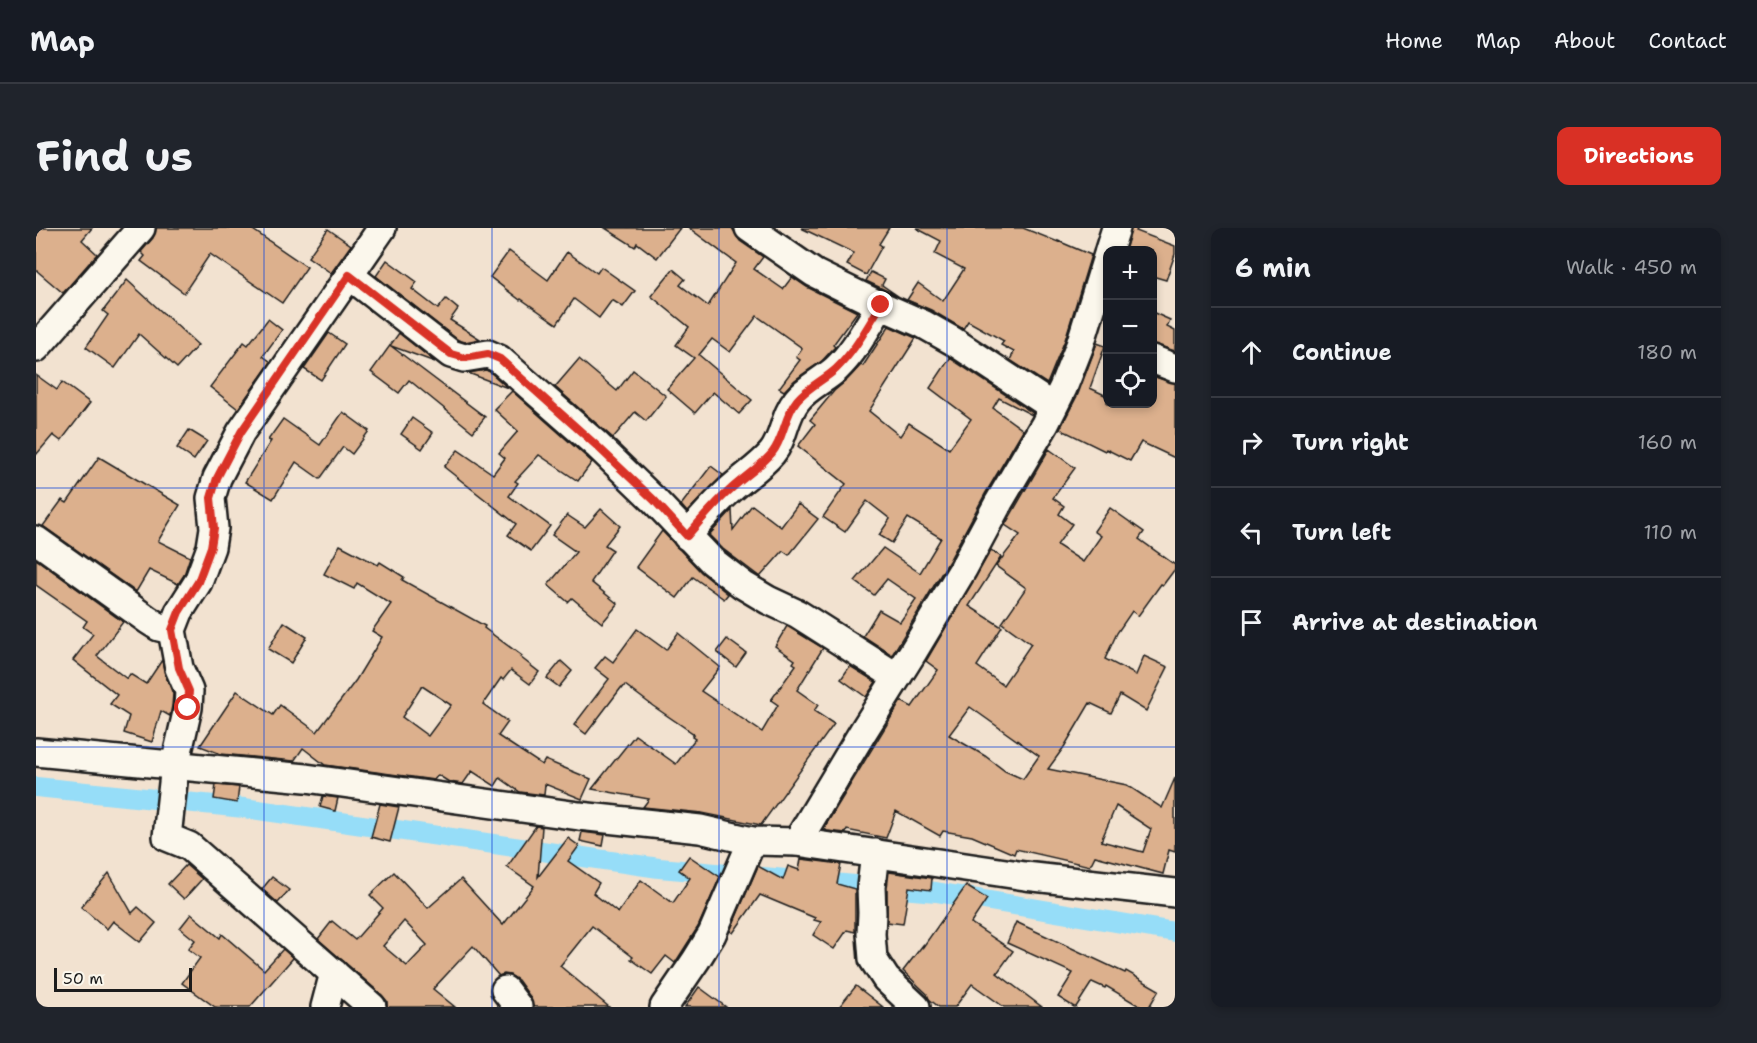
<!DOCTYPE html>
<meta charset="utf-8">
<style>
body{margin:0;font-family:"Shantell Sans",sans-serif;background:#20242c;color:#f1f3f6}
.controls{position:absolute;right:18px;top:18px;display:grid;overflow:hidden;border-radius:12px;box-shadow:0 3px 9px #0003}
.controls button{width:54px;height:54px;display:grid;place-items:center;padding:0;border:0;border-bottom:2px solid #363941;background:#171b24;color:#f1f3f6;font:30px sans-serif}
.scale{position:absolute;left:18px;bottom:15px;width:138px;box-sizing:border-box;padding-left:6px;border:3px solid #1c1c1c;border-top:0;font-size:16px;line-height:21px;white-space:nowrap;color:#1c1c1c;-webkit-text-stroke:4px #fbf7ec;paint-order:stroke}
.stop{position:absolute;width:18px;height:18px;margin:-14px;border:4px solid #d93025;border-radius:50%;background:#fff}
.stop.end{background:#d93025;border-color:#fff;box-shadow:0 2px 6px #0008}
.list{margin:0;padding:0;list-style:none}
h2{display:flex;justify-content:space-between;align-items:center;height:78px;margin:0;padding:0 24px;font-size:26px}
h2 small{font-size:20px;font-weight:400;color:#9ea1a6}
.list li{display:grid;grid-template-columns:39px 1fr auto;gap:18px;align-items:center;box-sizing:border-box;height:90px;padding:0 24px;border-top:2px solid #363941}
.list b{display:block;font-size:22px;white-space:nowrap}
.list em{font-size:20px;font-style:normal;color:#9ea1a6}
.icon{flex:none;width:33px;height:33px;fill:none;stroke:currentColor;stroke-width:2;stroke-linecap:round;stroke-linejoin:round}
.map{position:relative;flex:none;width:1139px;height:779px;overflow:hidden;border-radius:12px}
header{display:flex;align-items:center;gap:36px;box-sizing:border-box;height:84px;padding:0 30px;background:#171b24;border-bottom:2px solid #363941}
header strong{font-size:28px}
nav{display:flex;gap:33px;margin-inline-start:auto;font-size:21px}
.intro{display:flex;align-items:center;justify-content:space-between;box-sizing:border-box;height:144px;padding:0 36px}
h1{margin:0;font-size:42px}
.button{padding:15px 27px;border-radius:12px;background:#d93025;color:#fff;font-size:21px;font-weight:700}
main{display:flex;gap:36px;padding:0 36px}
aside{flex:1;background:#171b24;border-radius:12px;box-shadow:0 3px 9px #0003}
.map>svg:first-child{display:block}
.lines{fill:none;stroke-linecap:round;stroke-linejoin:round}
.canal{stroke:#96ddf8;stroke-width:20}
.building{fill:#dcb08d;stroke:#1c1c1c;stroke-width:1.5;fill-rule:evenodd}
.minor-casing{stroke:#1c1c1c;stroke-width:32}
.minor{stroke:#fbf7ec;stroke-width:27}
.route{stroke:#d93025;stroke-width:8}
.grid{fill:none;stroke:#1d4ed8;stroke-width:1.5;stroke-opacity:0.55}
</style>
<header>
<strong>Map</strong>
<nav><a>Home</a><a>Map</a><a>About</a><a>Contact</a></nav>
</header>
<div class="intro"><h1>Find us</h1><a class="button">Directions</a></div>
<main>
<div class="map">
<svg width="1139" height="779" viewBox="0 0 1139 779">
<rect width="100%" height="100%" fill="#f2e2d0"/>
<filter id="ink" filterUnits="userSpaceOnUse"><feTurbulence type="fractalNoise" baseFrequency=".0167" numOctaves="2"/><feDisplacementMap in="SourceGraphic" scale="12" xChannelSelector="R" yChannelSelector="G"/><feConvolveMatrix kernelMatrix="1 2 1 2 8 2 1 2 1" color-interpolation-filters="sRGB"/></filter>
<g filter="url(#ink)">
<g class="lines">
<!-- canal -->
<path class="canal" d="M0,559L208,580L623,640L900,664L1139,704"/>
</g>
<!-- building -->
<g class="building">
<path d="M0,0H56L46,12L61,26L27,65L0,42Z"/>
<path d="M120,0H214L271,39L246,75L174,26L148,65L105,33L109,28L105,24L117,10Z"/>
<path d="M569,0H644L621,30L601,15L599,19Z"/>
<path d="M653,0H696L704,13L727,29L718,41L747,61L756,49L771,59L821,84L797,117L799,119L795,123L786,133L759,152L748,163L743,160L764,132L760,129L766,120L721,88L694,124L676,111L663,127L716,172L703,186L677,164L659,185L631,161L658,130L640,117L653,99L615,68L637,41L649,51L644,57L672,78L700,35Z"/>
<path d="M765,0H853L843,16L846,18L830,47L811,37L818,25Z"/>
<path d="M880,0H987L1022,14V13L1055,27L1029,112L1011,156L974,132L978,124L965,117L968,113L932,93L927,101L895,82L871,72L882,55L907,73L928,41L899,26L905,13Z"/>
<path d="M1095,0H1102L1100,3L1139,18V26L1130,52L1116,48V22H1089Z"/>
<path d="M292,1L315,17L295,45L272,29Z"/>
<path d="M473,23L512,52L531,24L561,45L565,39L599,63L587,79L576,72L563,90L538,71L521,96L485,71L484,72L454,49Z"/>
<path d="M351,32L381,54L376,61L402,81L410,71L422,81L414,92L444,111L429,114L422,112L340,48Z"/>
<path d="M835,44L849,51L846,57L862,68L830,53Z"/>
<path d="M91,52L162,117L141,140L103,106L79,140L50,119L72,87L67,83Z"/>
<path d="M1116,84L1134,92L1131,99L1139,103V123L1116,116Z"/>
<path d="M232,91L246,102L227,128L235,134L202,181L174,159L208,114L212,117Z"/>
<path d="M853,98L880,110L833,183L864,208L873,195L913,221L935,191L894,160L914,130L997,185L996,187L963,170L957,180L987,202L949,266L913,333L856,427L827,408L843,382L864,394L880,371L851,351L838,367L819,353L847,320L884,345L905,310L872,290L856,315L843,307L854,291L831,273L809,304L787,289L810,256L762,218L779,196L774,192L798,163L811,152L825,137L827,138Z"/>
<path d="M293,105L309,116L285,152L268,141Z"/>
<path d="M363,105L399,134L355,118L449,189L437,204L373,152L363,165L335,144Z"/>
<path d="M1061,115L1069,118L1054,160L1071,168V176H1116V148L1139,155V230L1105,214L1094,233L1070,221L1069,223L1024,201L1042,166Z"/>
<path d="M543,131L581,163L597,142L630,168L610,193L599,184L577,210L519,159Z"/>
<path d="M450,142L454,144L472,160L432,145Z"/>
<path d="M0,147L21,162L26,154L54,175L25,213L17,207L0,227Z"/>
<path d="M476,163L556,234L542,253L503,227L479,253L482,255L473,268L514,298L495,323L472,307L480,296L408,239L422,222L457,246L469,230L463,225L482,203L458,181Z"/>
<path d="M307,184L333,203L316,226L307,219L284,251L260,234L237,271L209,254L235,213L232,212L247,191L284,217Z"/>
<path d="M376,190L397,205L386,221L365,206Z"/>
<path d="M153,202L171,213L158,232L141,220Z"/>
<path d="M1013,221L1039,240L1017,270L1028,278L1023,286L1036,296L1021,317L1047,334L1065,308L1058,303L1074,280L1108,304L1103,311L1139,337V341L1127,357L1125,356L1102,388L1096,383L1081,405L1069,431L1100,447L1108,428L1132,439L1110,483L1084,467L1075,485L1054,475L1028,519L1012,541L1091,557L1126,580L1139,550V624L1133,622L1127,646L1059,628L1054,638L980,621L978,626L936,608L907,603L904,608L860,583L850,610L811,602L810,605L791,603L788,600L865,473L876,479L902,442L890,433L955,322L965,329L933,378L966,399L941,438L967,457L995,416L966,395L990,360L960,338L984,307L969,297ZM934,479L1003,528L987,551L969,543L949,528L913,507ZM1080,578L1115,601L1107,624L1065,613Z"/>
<path d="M63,229L144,277L122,313L154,329L148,347L142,356L113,342L100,364L7,298L26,272L31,275Z"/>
<path d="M675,238L687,247L651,284L645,277Z"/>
<path d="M762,276L782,291L753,327L747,323L724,349L687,321L673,307L696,282L697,302L716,277L745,299Z"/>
<path d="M565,281L584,298L569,317L577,322L555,354L582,376L566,395L536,370L532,374L512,357L540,324L516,307L531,287L549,299Z"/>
<path d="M626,303L665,344L692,366L688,371L657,349L641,370L600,339Z"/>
<path d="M304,317L342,337L344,334L368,349L366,352L449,398L448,400L486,428L484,429L503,444L494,456L475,442L467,452L465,450L447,476L472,494L462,508L506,537L509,532L555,551L546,571L509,556L508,567L484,564L464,550L459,558L436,543L427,556L413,554L402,547L398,552L289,537L267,520L258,533L185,526L164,518L201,463L237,487L244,477L281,504L320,452L346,409L336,403L355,376L321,355L318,361L288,346ZM386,458L415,477L392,508L366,489Z"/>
<path d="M0,331L87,394L61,428L91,451L94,446L110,456L126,432L129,446L137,466L136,478L134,488L125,483L116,514L88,505L93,488L74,476L81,467L37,432L57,406L47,399L51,393L0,357Z"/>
<path d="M248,394L271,409L255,435L232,421Z"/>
<path d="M751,398L787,420L761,462L782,477L778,483L798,496L725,597L666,585L607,579L613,571L556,561L599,507L640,536L659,511L656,509L658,506L617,478L589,457L586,461L585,460L550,506L538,497L573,451L559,440L569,428L577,434L601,401L630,422L642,405L684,439L665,463L726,504L742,477L735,472L760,437L757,435L759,432L739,418Z"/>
<path d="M691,411L710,425L700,439L681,424Z"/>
<path d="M525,433L536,443L523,459L511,450Z"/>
<path d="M814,438L840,454L830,469L805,451Z"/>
<path d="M180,557L203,559L201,575L178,571Z"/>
<path d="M287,568L302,570L299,583L284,579Z"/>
<path d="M344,576L363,579L354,614L335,609Z"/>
<path d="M500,598L506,599L502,649L532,610L543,618L532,633L563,655L557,665L582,685L605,652L637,675L654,650L643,642L653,628L684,649L662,699L639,735L630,728L616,746L595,731L597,729L556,698L524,738L573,779H497L495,770L482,752L474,747L468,746L463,748L437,718L397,761L419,779H351V773L346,767L282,711L296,693L319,712L347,680L334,667L358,644L392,680L425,651L467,697L498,658L471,639ZM368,693L391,717L371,738L347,718Z"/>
<path d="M546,604L569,607L567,618L544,613Z"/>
<path d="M765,631L805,636L801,656L819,661V704L811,702L798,721L777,707L785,694L778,692L779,690L724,667L697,705L694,703L722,638L747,652L752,638L763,642Z"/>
<path d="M150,637L166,651L148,671L132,656Z"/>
<path d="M853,644L896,650L895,662L873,659L867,696L851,694V660Z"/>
<path d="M73,645L96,685L102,679L120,695L104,714L77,693L71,701L45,679Z"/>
<path d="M236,649L253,662L242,675L226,661Z"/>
<path d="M930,658L951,671L935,695L977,723L961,745L1006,779H968L936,756L919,779H903L893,771L891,766L867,743L887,717V719Z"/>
<path d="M155,686L184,710L186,706L228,742L247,721L257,730L214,779H179L146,755L164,730L152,721L159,712L144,700Z"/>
<path d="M980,694L1089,745L1090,743L1123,762L1113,779H1105L1070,758L1069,760L1056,754L1040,779H1038L1022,769L1037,745L971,715Z"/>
<path d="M820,758L847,779H803Z"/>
<path d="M663,759L690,779H649Z"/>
</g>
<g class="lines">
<!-- minor casing -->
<g class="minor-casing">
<g id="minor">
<path d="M713,0L778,45L837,74L887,96L917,113L1017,179"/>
<path d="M1073,22L1080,0"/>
<path d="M313,47L415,126L428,130L452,126L463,131L561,217L618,272L676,333L707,357L732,372L762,386L861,449"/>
<path d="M0,120L105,0"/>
<path d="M1116,131L1139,140"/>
<path d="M651,308C665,292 679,275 695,261C708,249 724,239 736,225C748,211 748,188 761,172C771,159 788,152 800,141C819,123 831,99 845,77"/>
<path d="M0,312L112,392L123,399L136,402"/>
<path d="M0,524L270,550L543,588L664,601L716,613L761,614L989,648L1139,665"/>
<path d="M761,614L828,502L877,424L927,341L963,274L1009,196L1027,160L1044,117L1072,26"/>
<path d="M839,625L835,659L836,685L835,706L837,731L850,751L880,779"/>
<path d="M469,762L482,779"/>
<path d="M289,779L298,745"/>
<path d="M336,779L153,618L131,609L139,537L152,480L153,463L143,440L136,402L143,384L162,354L175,319L178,300L175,270L181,250L205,204L346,0"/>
<path d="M628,779L660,732L676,706L716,613"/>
</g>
</g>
<!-- minor -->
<use href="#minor" class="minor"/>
</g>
</g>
<g class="lines" filter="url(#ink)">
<!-- route -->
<path class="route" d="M152,480L153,463L143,440L136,402L143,384L162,354L175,319L178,300L175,270L181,250L205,204L313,47L415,126L429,130L452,126L464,131L561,218L618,272L651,308C665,292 679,275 695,261C708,249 724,239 736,225C748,211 748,188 761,172C772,159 788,152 800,141C819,123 831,99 845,77"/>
</g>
<!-- grid -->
<path class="grid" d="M228,0V779M456,0V779M683,0V779M911,0V779M0,260H1139M0,519H1139"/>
</svg>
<div class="controls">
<button>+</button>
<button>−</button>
<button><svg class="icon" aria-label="locate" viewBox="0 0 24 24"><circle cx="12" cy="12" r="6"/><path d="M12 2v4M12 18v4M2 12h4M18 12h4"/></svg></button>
</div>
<div class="scale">50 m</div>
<div class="stop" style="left:152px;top:480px"></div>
<div class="stop end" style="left:845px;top:77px"></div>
</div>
<aside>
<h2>6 min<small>Walk · 450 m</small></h2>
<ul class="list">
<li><svg class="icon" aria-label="ahead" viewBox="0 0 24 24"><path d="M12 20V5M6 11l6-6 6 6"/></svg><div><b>Continue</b></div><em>180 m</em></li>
<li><svg class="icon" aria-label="right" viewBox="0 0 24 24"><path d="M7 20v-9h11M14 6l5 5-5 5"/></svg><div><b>Turn right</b></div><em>160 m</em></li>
<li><svg class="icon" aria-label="left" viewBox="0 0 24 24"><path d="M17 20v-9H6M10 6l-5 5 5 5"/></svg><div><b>Turn left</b></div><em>110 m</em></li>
<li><svg class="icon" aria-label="arrive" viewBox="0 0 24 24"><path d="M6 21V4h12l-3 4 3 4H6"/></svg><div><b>Arrive at destination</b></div></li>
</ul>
</aside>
</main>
